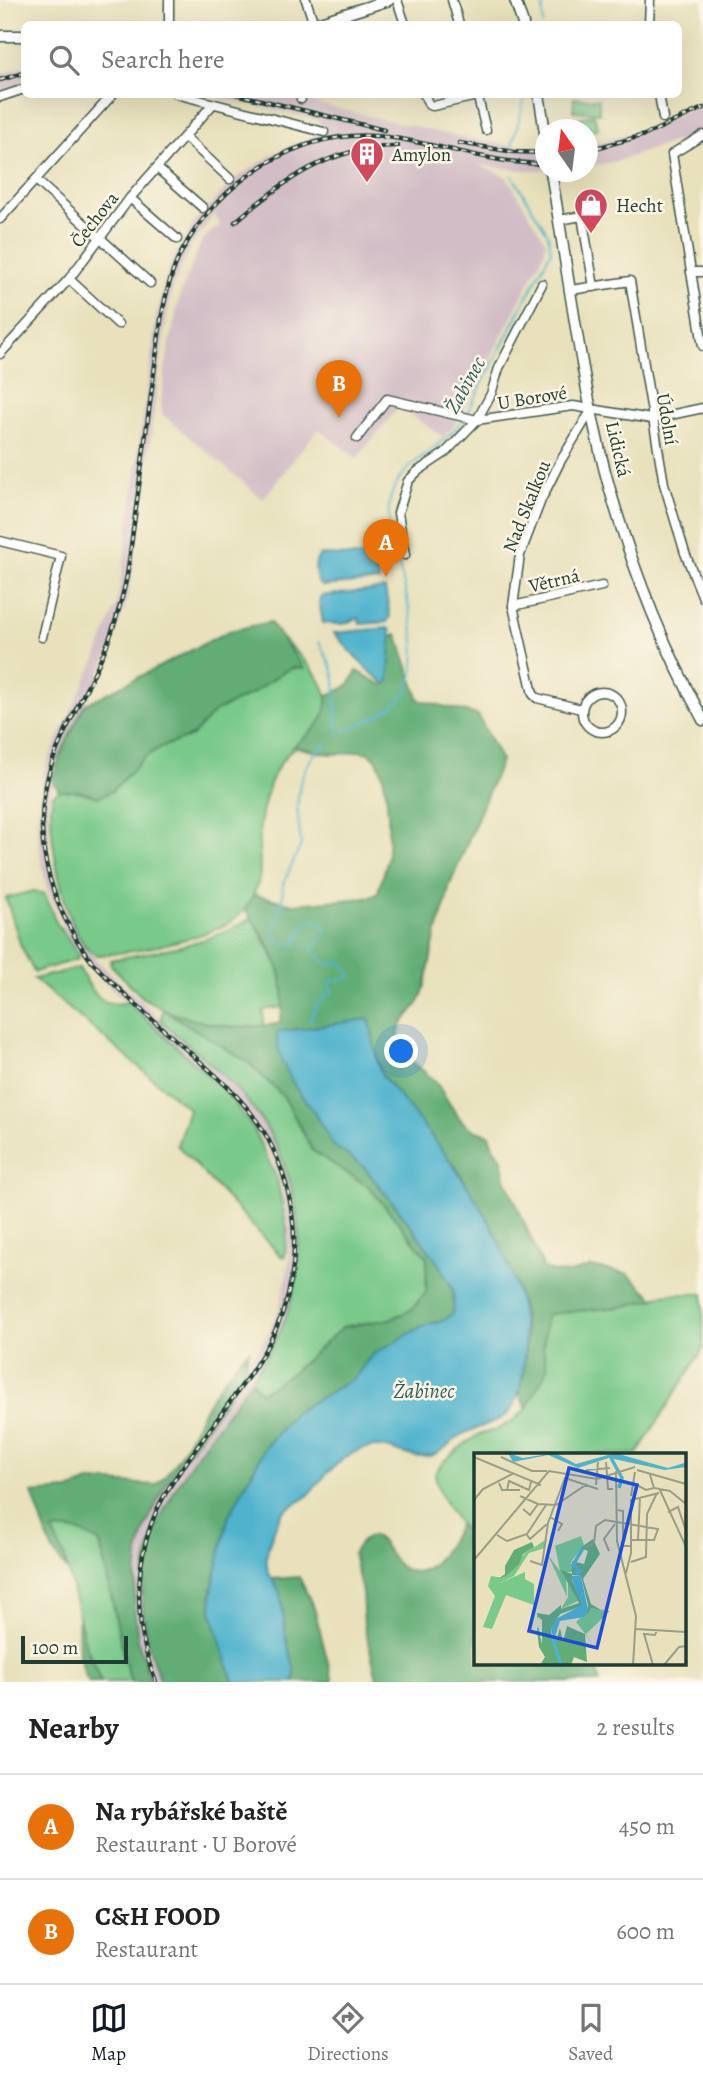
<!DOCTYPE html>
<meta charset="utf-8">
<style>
body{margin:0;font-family:Alegreya,serif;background:#f6f6f6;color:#222}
.compass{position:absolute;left:535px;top:119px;width:63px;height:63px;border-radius:50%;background:#fff;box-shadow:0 7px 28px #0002;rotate:346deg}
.scale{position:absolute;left:21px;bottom:18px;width:107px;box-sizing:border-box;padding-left:7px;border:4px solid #1f3d34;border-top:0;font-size:19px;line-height:24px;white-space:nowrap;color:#1f3d34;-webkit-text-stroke:5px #fcf5e5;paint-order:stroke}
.you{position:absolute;left:402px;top:1052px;width:24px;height:24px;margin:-18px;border:5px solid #fff;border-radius:50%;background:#1a73e8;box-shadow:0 0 0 10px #1a73e833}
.badge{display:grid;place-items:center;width:46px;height:46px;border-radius:50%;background:#111827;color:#fff;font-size:23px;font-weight:700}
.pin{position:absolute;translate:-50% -58px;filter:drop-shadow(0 2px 4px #0008)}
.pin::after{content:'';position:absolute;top:37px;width:24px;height:21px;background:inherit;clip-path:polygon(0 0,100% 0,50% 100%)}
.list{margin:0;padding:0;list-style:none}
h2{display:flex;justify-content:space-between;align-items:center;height:91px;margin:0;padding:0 28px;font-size:30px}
h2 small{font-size:23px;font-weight:400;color:#767676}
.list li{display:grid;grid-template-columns:46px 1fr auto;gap:21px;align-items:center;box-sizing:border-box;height:105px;padding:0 28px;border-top:2px solid #e0e0e0}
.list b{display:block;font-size:26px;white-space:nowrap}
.list p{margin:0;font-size:23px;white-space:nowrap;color:#767676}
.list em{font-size:23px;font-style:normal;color:#767676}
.icon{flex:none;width:38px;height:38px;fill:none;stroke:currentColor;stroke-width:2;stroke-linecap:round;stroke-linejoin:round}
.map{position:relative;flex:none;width:703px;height:1682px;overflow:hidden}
.search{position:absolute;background:#fff;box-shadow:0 7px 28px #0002;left:21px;right:21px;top:21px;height:77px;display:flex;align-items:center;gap:18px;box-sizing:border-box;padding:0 24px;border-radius:10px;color:#767676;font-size:26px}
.sheet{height:301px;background:#fff}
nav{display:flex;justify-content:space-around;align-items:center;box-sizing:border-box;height:98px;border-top:2px solid #e0e0e0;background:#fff;font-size:19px;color:#767676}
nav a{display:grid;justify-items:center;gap:4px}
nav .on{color:#111827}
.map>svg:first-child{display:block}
.industrial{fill:#d2bdc6}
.green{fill:#79c98a;stroke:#4c835f;stroke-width:2}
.forest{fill:#62ad76;stroke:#407555;stroke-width:2}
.water{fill:#4fb3ce;stroke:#377881;stroke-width:2}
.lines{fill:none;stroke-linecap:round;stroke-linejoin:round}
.stream{stroke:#4fb3ce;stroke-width:2}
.minor-casing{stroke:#3d5648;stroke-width:11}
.major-casing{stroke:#3d5648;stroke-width:13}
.minor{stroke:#fff;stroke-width:8}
.major{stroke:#fff;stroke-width:10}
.rail-casing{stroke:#1f3d34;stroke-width:4.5}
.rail{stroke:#fcf5e5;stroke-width:2;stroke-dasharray:5;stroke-linecap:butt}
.labels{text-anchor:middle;stroke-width:5;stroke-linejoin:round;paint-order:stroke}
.poi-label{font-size:19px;fill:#1f3d34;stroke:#fcf5e5;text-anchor:start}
.street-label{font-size:19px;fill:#1f3d34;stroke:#fcf5e5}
.water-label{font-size:21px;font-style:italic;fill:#2d6062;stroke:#fcf5e5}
.inset-river{fill:none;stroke:#4fb3ce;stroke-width:3.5}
.inset-road{fill:none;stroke:#989f86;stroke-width:2}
.view{fill:#1d4ed8;fill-opacity:0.15;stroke:#1d4ed8;stroke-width:3.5}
.inset-edge{fill:none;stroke:#1f3d34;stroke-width:3.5}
</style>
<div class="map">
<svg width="703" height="1682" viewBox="0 0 703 1682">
<rect width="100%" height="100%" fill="#fcf5e5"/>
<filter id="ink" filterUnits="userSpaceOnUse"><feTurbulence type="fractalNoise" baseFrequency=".0143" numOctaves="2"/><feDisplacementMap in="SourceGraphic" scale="14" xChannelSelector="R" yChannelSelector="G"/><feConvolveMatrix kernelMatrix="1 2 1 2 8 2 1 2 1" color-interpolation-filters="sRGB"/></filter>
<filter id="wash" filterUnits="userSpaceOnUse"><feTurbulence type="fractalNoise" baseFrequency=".00686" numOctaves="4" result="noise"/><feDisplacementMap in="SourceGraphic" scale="28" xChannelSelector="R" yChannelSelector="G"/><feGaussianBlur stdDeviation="1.57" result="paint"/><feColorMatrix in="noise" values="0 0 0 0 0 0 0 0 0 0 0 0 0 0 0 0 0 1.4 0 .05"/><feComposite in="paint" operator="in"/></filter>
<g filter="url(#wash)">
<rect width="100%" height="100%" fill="#e8e1bc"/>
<!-- industrial -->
<g class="industrial">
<path d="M24,67V84L0,91V74Z"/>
<path d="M209,95H280L468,139L515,146L545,147V170H519L478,165L507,177L546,242L544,253L478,383L453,427L443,437L399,407L357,458L318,429L263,499L162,414L161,404L166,363L179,298L202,240L220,225L214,214L190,248L173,285L166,321L132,577L125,608L107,658L57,763L48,803L49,853L56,885L62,904L78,934L95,959L238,1090L260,1118L270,1134L286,1168L295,1203L299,1240L295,1282L287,1314L279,1333L251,1380L174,1489L154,1530L147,1555L144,1606L148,1639L161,1682H151L138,1641L134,1606L138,1554L145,1527L166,1484L243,1375L270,1329L278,1311L286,1280L289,1259L288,1222L282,1187L271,1156L262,1139L241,1109L207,1074L99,977L69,939L47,888L40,854L37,821L43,778L48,760L98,654L116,605L122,575L156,319L164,283L172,262L196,220L233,180L275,153L328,130L315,119Z"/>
<path d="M703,101V132L687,142L679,143L675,141L618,161L588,166V144L635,133L670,119Z"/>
</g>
<!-- green -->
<g class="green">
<path d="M574,98L599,99V113L573,111Z"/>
<path d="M594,115L598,128L596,130L571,129L572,119Z"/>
<path d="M277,634C296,651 342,690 323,720C320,725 313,730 308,734C290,750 278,762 270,784C264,801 260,819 259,836C258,850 262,865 259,879C255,894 248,909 235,919C211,937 128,954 97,955C94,953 90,951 88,949C64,926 45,826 53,795L59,791L69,790L99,797L112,791L145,757L161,747L192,736L214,712L255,692Z"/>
<path d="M34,891L45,894L56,922L77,952L78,959L34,972L21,946L6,898Z"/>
<path d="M251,918C270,951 285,968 284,1007L263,1010L264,1027L233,1028L196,1021L167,1012L249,1063L284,1097L313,1151L369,1187L427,1257L426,1292L411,1310L390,1319L343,1327L293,1372L261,1393L251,1380C265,1359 279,1338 287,1314C312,1242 296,1159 247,1101C222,1071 190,1047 161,1021L163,1009L143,998L111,965L110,960C160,950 208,945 251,918Z"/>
<path d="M79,968C91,990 100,1010 128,1002L227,1093L253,1128L277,1179L287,1230L285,1257H282L177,1145L189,1109L34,979Z"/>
<path d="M668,1294H703V1349L637,1454H476L475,1539C458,1527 438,1496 435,1474L443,1462L463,1445L478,1435L498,1429L513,1421L526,1409L547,1368L543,1348L547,1314L621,1307Z"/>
<path d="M60,1529L82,1532L100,1543L125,1662L131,1682H101L86,1646L65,1558L52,1532Z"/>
</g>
<!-- forest -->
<g class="forest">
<path d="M270,622L304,669L293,668L283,672L253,693L214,712L192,736L161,747L145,757L112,791L99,797L79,791H59L52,780L63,749L84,705L229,631Z"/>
<path d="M397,634L419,700L478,715L501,761L449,887C446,907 438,924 434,943C429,963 428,982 420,1000C413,1014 396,1022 399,1041C403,1061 426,1069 437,1084C447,1098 455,1117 469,1127C476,1132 482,1132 489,1135L493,1147L502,1159L505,1178L544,1269L553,1272L569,1273L591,1267L628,1274L655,1299L621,1307L547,1314L543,1348L547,1368L545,1374L526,1409L519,1392L524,1372L526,1335L523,1312L517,1287L494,1231L458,1170L382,1075C375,1057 374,1038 369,1019L277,1032L295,1087L312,1109L333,1145L364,1167L403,1215L438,1263L453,1289L454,1308L452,1314L445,1320L423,1326L372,1355L354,1378L294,1413L266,1446L228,1518L212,1591L211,1610L233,1682H161C108,1554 181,1478 251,1380L261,1393L293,1372L343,1327L390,1319L411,1310L426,1292L427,1257L369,1187L313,1151L284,1097L249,1063L164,1010C202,1024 239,1032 280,1023C291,979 272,944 245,910L254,895L294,904L366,898L377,894C382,880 387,866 388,852C389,832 390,762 369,753C356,748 348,755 337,754C322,754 308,749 293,747C312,731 329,721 327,695C343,690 350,687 357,671L382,685L388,683L391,637Z"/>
<path d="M249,1350L243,1375L166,1484L145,1527L138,1554L134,1606L138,1641L151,1682H131L125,1662L100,1543C85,1533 70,1525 52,1532L65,1558L66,1569L52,1550L32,1493L69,1490L92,1481L156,1485C182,1461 191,1432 208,1402C220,1383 233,1366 249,1350Z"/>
<path d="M459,1525L475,1539L476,1663H595L600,1682H378L364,1625L362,1592L353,1554C378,1512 384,1555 401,1567C429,1586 449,1543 459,1525Z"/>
<path d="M299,1577L314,1608L333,1682H294C296,1664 288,1650 285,1633C282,1614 282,1597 273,1579Z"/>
<path d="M78,1615L86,1646L101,1682H88L79,1656Z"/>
</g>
<!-- water -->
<g class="water">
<path d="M320,555L375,557L379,581L321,586C314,579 313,562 320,555Z"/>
<path d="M385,589L390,616L387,622L360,624L359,618L342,624L323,623L319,601L321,596Z"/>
<path d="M387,628L391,630L389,681L385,684L367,669L334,633Z"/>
<path d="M369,1019C374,1038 374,1057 382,1075C448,1157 531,1248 524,1361C523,1377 520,1403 506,1415C495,1424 476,1427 463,1434C452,1440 445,1451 433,1455C414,1462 396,1447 377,1447C354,1446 334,1465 320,1481C315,1486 312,1493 306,1497C298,1504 286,1506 281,1515C273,1531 263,1553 268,1571C271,1579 278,1586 280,1594C285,1611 283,1630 288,1646C292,1659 296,1668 294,1682H233L211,1610L212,1591L228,1518L266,1446L294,1413L354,1378L372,1355L423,1326L445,1320L452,1314L454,1308L453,1289L438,1263L403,1215L364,1167L333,1145L312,1109L295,1087L282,1062L278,1048L277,1032Z"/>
</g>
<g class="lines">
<!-- stream -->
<g class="stream">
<path d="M543,0V24"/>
<path d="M512,146L526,94"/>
<path d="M467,413L551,251L548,234L512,175"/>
<path d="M319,642L332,668L335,679L337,728"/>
<path d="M343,732C364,722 387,714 403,697C429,665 404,586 395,551C391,532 385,512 392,493C405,459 443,448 462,421"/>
<path d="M337,734V735"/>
<path d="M310,1021L318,1003L332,991L329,984L331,981L349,978L351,974L341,962L329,965L312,951L327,930L323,924L310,920L307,922L295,944L282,943L273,934L282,904L283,884L301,845L297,806L300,783L306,767L313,756L326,744"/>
</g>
</g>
</g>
<g filter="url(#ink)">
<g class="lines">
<!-- minor casing -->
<g class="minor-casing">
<g id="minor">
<path d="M306,0L314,24"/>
<path d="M397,0L405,24"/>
<path d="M452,0L459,24"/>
<path d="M169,24V0"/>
<path d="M649,24L650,0"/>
<path d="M176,94L324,132"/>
<path d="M424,94L429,105L433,106L477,96"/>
<path d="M477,94L486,130"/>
<path d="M659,94L663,118"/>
<path d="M0,97L24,89"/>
<path d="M301,99L302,94"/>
<path d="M703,135L672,154L703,346"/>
<path d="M185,137L230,179"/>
<path d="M157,168L203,208"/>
<path d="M37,181L150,283"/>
<path d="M130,198L177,239"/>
<path d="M0,219L113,94"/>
<path d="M559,220L582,216L594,287"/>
<path d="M691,272H703"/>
<path d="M69,279L118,324"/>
<path d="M571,290L630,281L664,484L685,553L703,598"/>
<path d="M0,354L69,279L130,198L213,104"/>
<path d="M357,438L387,399L477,420L573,406L651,419L703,408"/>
<path d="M0,541L61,556L42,637"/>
<path d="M405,555L398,513L408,481L418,471L445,453L477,420L491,394L499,368L542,284"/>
<path d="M513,606L602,586"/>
<circle cx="602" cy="712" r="20"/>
<path d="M581,709L537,698L533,694L513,606L520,555L541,500L560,462L592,409"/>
</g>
</g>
<!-- major casing -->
<g class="major-casing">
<g id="major">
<path d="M515,0L523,24"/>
<path d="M314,24L389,0"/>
<path d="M0,36H24"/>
<path d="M539,94L546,139"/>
<path d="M551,172C568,272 581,381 607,479C630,563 662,644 703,720"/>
</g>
</g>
<!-- minor -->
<use href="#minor" class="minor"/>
<!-- major -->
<use href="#major" class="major"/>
<!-- rail casing -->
<g class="rail-casing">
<g id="rail">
<path d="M0,80L24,73"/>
<path d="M236,94L384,130"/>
<path d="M459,143L514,152L546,153"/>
<path d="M588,150L645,135L703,108"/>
<path d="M235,222C284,180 331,146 398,146"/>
<path d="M156,1682C134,1628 133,1566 156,1512C169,1483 190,1458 208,1432C231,1400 258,1367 275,1331C304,1270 299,1196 267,1137C248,1103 218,1077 189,1052C156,1023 122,994 92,962C48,904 28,830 53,760C66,725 86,692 101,658C114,631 121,604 127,576L161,320C165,297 170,274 181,253C220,179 302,126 387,137C441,144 491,164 546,164"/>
</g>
</g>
<!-- rail -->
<use href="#rail" class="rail"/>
</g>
</g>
<!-- icons -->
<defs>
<g id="building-pin" transform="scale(1.75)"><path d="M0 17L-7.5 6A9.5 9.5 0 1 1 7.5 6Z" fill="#d1495b" stroke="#fcf5e5"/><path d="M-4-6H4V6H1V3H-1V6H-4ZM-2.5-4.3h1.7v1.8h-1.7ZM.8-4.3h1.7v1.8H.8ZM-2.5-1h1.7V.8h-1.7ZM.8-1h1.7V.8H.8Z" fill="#fff"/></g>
<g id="shop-pin" transform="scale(1.75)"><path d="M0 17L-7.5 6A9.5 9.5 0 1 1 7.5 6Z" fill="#d1495b" stroke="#fcf5e5"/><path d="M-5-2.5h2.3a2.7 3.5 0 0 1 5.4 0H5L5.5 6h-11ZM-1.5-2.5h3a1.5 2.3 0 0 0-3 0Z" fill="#fff"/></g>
</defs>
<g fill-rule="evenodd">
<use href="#building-pin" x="367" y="154"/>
<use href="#shop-pin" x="591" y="205"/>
</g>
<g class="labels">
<!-- poi labels -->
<g class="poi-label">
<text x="392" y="161">Amylon</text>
<text x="616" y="212">Hecht</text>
</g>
<!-- street labels -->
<g class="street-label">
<text transform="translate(94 219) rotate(-52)" y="7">Čechova</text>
<text transform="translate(532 397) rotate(-9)" y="7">U Borové</text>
<text transform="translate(668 419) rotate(80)" y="7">Údolní</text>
<text transform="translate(619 449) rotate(77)" y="7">Lidická</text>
<text transform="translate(526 506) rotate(-68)" y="7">Nad Skalkou</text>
<text transform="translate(554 580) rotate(-13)" y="7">Větrná</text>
</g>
<!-- water labels -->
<g class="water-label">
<text transform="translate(465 385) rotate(-61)" y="7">Žabinec</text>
<text x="424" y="1398">Žabinec</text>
</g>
</g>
<!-- overview -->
<g transform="translate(474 1453)">
<rect width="212" height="212" fill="#e8e1bc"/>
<path d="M107,83L110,92L97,109L99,119H90L106,147L87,156L94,144V131L92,126L93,144L74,102L86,118L81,93ZM73,86L71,95L55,100L40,123L24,131L51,119V126L60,131V152L32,142L18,176L9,174L21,143L14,133L17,123L30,125L51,100ZM117,155L136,158L112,181L118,190L102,169Z" fill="#79c98a"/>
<path d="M119,86L126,101L109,126L117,151L127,157L117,155L112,164L114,152L107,123L98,122V127L105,142L108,151V153L86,161L77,176L78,185H83L86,175L89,189L93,173L111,181L113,209L100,204L97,212H66L71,204L65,194L63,177L64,173L68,191V167L64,164V168L63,160L75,162L87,152V156L105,150L87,117L98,121V108L110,111L114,98L106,95ZM58,89L60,94L49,101L45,111L31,124L24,126L31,121V113L40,97Z" fill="#62ad76"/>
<path d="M34,0L49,5L81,0L102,11L141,0L194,15L210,10L212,14L191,17L135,5L104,15L74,2L39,9ZM97,123H107L114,157L110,164L86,168L80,187L77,176L82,166L108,152Z" fill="#4fb3ce"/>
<path class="inset-river" d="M137,5L148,25L145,35M101,121L106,118L99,112L109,95M78,183L87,212"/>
<path class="inset-road" d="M0,4L67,32M27,4L58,18H73M132,9L134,36H139M112,17L136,15M163,17L212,31M142,18L143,88L162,163L159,212M176,22L180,35L196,38L212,51M25,30L28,37H46M159,30L172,37L180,35M122,32L124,9M185,35L212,94M33,37L35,28L55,37L57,29M46,43L64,51L82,52L113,31M157,43L161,19M0,47L9,36L40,20M49,56L56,62L64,51M144,57L149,58V93H158M194,59L204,54L212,78M76,64L88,71L84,78M23,82L33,88L53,81L72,52M53,82L56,86L73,71M164,87L166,44M111,95L120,90L122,73L131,67L184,76L180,87H158M135,98L130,86L141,71M0,107L75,18L123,26L161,14M56,108L68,112L74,70L91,25L124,36M157,109L172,104L173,61L183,40M152,120L157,100V47L185,40M162,176L212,179M179,212L170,181L181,182L183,177M190,212L205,194L212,193"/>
<path class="view" d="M95,15L163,32L123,195L55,178Z"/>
<rect width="212" height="212" class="inset-edge"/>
</g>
</svg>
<svg class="compass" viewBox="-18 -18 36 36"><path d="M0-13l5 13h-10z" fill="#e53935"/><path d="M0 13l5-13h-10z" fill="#767676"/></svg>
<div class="scale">100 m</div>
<div class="you"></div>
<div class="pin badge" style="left:386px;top:577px;background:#e8710a">A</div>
<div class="pin badge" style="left:339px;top:418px;background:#e8710a">B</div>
<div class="search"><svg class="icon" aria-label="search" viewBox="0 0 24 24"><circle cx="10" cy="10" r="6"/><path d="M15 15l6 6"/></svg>Search here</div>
</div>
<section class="sheet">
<h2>Nearby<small>2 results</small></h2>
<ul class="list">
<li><span class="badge" style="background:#e8710a">A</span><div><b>Na rybářské baště</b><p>Restaurant · U Borové</p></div><em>450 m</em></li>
<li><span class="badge" style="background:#e8710a">B</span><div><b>C&amp;H FOOD</b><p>Restaurant</p></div><em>600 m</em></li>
</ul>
</section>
<nav>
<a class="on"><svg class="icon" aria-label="map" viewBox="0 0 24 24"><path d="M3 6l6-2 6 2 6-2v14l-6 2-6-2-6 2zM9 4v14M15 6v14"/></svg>Map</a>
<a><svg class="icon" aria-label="directions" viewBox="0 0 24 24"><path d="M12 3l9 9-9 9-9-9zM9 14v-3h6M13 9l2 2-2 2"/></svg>Directions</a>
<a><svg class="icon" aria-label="saved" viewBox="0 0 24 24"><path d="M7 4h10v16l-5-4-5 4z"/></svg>Saved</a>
</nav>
